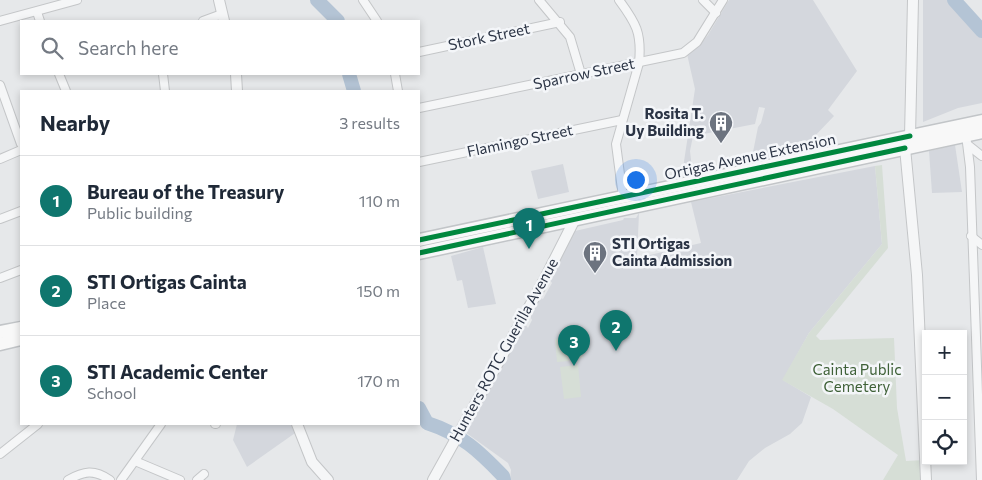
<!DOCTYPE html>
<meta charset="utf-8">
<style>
body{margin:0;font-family:Commissioner,sans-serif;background:#f6f6f7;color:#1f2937}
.controls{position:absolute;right:15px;bottom:15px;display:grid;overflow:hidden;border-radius:0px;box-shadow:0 2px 8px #0003}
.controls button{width:45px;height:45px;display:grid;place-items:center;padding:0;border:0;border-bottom:1px solid #e0e1e3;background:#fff;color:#1f2937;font:25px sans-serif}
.you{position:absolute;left:635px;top:179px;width:18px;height:18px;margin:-12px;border:4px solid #fff;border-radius:50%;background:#1a73e8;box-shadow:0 0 0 8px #1a73e833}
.badge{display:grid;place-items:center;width:32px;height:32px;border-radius:50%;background:#0f766e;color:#fff;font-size:16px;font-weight:700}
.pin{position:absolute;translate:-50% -41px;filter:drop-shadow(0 1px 2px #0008)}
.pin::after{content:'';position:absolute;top:26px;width:18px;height:15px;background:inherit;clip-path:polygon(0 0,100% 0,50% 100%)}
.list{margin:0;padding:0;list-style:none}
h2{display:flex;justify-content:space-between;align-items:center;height:65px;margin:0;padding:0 20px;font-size:21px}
h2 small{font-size:16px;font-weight:400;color:#747a83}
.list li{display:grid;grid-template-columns:32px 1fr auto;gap:15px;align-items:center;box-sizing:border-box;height:90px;padding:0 20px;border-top:1px solid #e0e1e3}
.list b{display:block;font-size:19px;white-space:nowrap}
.list p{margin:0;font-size:16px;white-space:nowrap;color:#747a83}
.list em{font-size:16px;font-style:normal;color:#747a83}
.icon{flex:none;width:28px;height:28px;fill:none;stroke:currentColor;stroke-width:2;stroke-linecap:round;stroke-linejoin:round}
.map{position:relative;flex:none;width:982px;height:480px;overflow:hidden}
.search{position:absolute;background:#fff;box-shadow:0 2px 8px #0003;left:20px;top:20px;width:400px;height:55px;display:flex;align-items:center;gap:12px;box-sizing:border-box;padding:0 18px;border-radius:0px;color:#747a83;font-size:19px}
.panel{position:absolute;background:#fff;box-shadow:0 2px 8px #0003;left:20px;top:90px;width:400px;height:335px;border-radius:0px}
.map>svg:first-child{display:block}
.built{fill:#d4d7dd}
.green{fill:#d6ded6}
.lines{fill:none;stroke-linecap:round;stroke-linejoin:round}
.river{stroke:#b4c4d5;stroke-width:14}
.minor-casing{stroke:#c4c6c8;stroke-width:10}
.tertiary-casing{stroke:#c4c6c8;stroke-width:12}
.primary-casing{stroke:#c2c5c8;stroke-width:15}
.minor{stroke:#f5f6f7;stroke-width:8}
.tertiary{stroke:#f5f6f7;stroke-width:10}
.primary{stroke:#f8f8f8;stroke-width:12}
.cycleway-casing{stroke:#f4f6f9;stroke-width:8}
.cycleway{stroke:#00873e;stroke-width:5}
.labels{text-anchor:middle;stroke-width:5;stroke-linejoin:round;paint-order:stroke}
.street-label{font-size:15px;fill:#2b3445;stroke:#f4f6f9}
.poi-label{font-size:15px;font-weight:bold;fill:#2b3445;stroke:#f4f6f9;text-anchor:end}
.park-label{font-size:15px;fill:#3f6138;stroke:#f4f6f9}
</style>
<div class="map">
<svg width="982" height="480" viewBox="0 0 982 480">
<rect width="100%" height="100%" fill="#e6e8ea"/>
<!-- built -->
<g class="built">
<path d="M729,0H813L857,71L828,110L834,116L812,139L821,151L753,164L752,157L758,127L761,123L765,108L759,107L755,124L693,136L690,151L693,177L684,179L683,168L695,89L687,54L700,45L708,35Z"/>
<path d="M923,0H958L982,26V103L958,108L923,122Z"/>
<path d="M955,145L962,192L932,193L929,151Z"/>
<path d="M563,164L569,192L538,199L531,171Z"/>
<path d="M875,166L882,244L809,333L783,380L811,397L802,423L790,434L765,448L749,461L737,480H510L511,470L508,463L465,432L525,324L528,328L532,320L529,314L539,297L543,299L552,283L549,279L575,231L623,220L624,218H636L639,213L637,258L701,243L691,202Z"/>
<path d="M483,247L496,304L468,308L462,280L457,281L451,256Z"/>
<path d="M237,424H293L298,431L247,467L233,440Z"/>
</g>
<!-- green -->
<g class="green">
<path d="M882,165L888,248L816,336L820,340L894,338L897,408L906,461L924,460L925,480H883L898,455L833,409L782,380L809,333L882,244L875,166Z"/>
<path d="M580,335L583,358L572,359L569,337Z"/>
<path d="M566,338L569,361L557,362L555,339Z"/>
<path d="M578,365L581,397L564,399L560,367Z"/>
</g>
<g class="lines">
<!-- river -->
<g class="river">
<path d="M317,0L338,21"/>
<path d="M954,0L982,31"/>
<path d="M349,74L354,91"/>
<path d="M419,408L427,423C461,434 479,451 503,476L504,480"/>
</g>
<!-- minor casing -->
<g class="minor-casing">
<g id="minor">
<path d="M363,0L377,21"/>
<path d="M539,0L570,37L581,74"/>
<path d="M619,0C636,23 642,33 639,63L616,144L623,197"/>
<path d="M703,0L716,13"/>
<path d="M37,12L40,21"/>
<path d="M0,21L77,0"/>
<path d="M203,21L222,14"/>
<path d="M419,52L560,22"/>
<path d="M59,74L66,91"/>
<path d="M163,74L165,91"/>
<path d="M395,74L398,91"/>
<path d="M0,85L21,144"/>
<path d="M419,108L683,53L697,42L723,0"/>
<path d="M966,135L970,167L981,480"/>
<path d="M968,145L982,156"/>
<path d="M0,159L21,150"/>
<path d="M419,162L622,120"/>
<path d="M0,219L21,211"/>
<path d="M971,236L982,245"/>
<path d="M0,278L21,270"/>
<path d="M215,424H216"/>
<path d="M0,454L38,424"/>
<path d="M135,461L180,480"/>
<path d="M68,480C84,471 94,469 110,480"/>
<path d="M121,480L161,424"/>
<path d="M197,480L204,474"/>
</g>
</g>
<!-- tertiary casing -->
<g class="tertiary-casing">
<g id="tertiary">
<path d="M219,0L224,21"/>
<path d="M913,0L910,136L905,148L917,275L926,480"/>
<path d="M236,74L237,91"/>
<path d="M297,424L312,462L328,480"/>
<path d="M433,480L543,282L575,219"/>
</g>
</g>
<!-- primary casing -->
<g class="primary-casing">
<g id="primary">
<path d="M419,240L982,121"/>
<path d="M419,253L982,132"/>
<path d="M0,332L21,328"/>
<path d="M0,344L21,339"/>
</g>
</g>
<!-- minor -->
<use href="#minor" class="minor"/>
<!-- tertiary -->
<use href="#tertiary" class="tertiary"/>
<!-- primary -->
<use href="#primary" class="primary"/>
<!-- cycleway casing -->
<g class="cycleway-casing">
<g id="cycleway">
<path d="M419,240L910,136"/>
<path d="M419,253L905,148"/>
</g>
</g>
<!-- cycleway -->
<use href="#cycleway" class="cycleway"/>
</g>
<!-- icons -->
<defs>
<g id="building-pin" transform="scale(1.25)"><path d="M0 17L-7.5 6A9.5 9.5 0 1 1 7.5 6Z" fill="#6c737f" stroke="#f4f6f9"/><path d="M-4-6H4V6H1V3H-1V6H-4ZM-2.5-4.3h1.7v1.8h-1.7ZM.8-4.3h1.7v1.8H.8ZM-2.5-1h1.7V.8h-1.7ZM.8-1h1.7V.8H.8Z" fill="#fff"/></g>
</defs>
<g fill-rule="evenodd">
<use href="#building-pin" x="721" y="123"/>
<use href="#building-pin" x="595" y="253"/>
</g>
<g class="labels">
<!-- street labels -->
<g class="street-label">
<text transform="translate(489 37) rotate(-12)" y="5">Stork Street</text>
<text transform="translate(584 74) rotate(-12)" y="5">Sparrow Street</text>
<text transform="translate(520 141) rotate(-12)" y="5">Flamingo Street</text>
<text transform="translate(750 157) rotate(-12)" y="5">Ortigas Avenue Extension</text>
<text transform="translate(504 350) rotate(-61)" y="5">Hunters ROTC Guerilla Avenue</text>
</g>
<!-- poi labels -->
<g class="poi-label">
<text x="704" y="119">Rosita T.<tspan x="704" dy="17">Uy Building</tspan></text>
<text x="612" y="249" text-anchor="start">STI Ortigas<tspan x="612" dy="17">Cainta Admission</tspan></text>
</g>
<!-- park labels -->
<g class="park-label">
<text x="857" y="375">Cainta Public<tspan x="857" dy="17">Cemetery</tspan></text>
</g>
</g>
</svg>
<div class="controls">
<button>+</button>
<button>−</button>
<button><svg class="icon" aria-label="locate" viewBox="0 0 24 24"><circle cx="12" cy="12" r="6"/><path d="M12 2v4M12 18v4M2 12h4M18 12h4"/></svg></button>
</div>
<div class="you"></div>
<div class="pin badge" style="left:529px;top:249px">1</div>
<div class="pin badge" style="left:616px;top:351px">2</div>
<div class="pin badge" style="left:574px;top:366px">3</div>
<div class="search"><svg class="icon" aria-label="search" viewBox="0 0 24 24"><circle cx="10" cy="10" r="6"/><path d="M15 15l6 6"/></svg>Search here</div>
<section class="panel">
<h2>Nearby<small>3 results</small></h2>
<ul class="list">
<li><span class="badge">1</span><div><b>Bureau of the Treasury</b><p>Public building</p></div><em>110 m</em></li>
<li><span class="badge">2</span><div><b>STI Ortigas Cainta</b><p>Place</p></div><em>150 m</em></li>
<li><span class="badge">3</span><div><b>STI Academic Center</b><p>School</p></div><em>170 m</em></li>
</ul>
</section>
</div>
